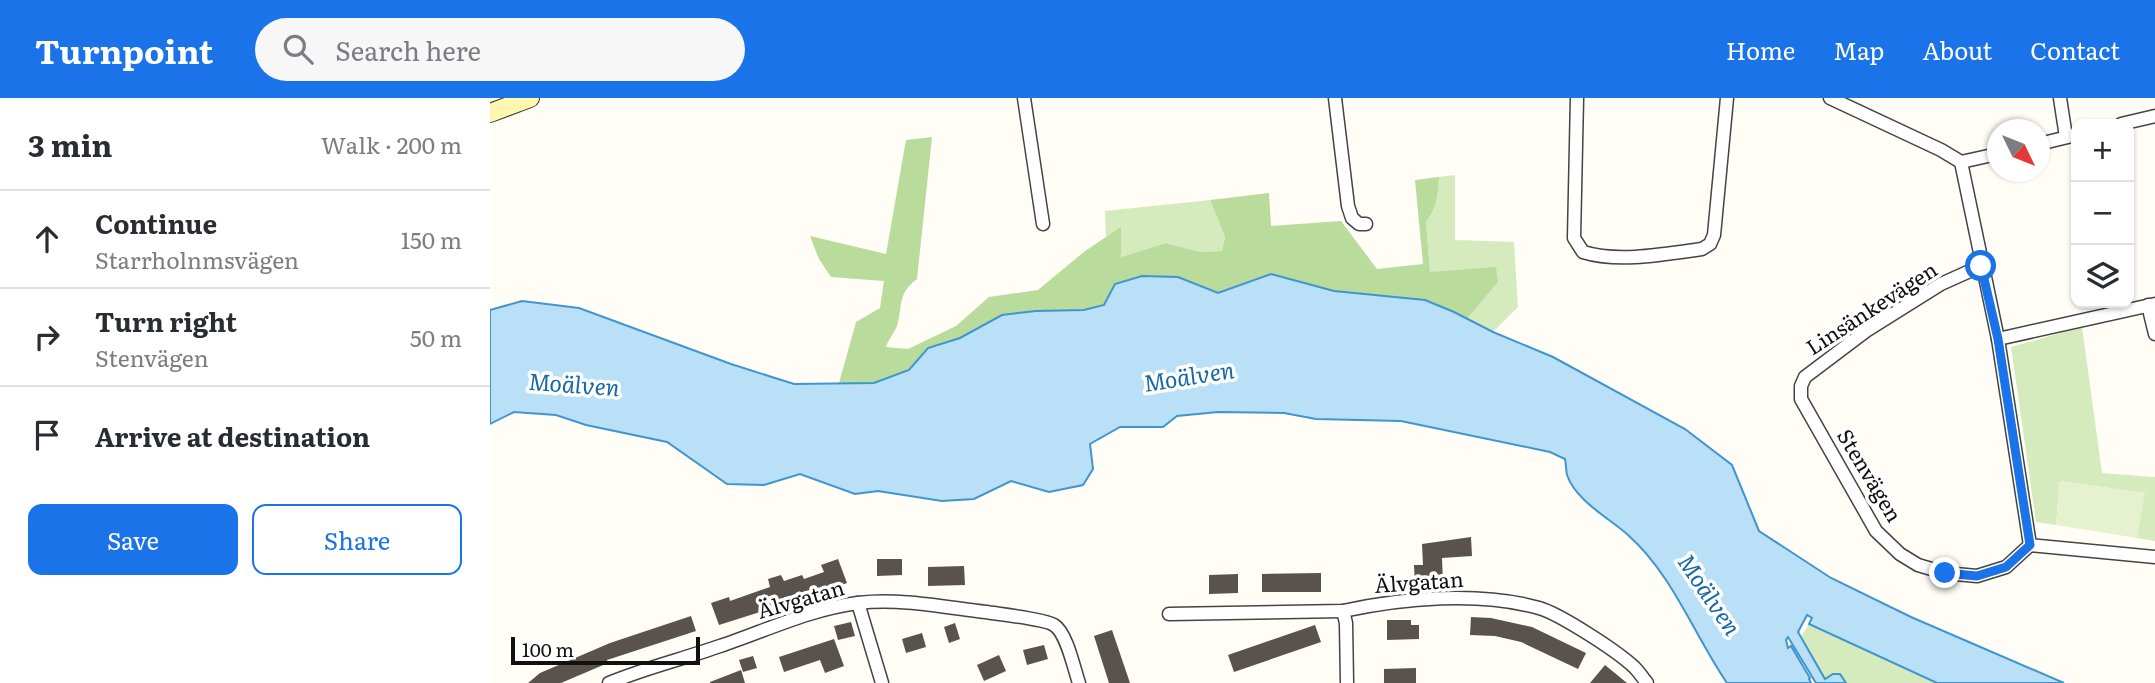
<!DOCTYPE html>
<meta charset="utf-8">
<style>
body{margin:0;font-family:Literata,serif;background:#f7f7f7;color:#2b2b33}
.controls{position:absolute;right:21px;top:21px;display:grid;overflow:hidden;border-radius:14px;box-shadow:0 2px 5px #0004}
.controls button{width:63px;height:63px;display:grid;place-items:center;padding:0;border:0;border-bottom:2px solid #e1e1e2;background:#fff;color:#2b2b33;font:35px sans-serif}
.compass{position:absolute;left:1497px;top:21px;width:63px;height:63px;border-radius:50%;background:#fff;box-shadow:0 2px 5px #0004;rotate:133deg}
.scale{position:absolute;left:21px;bottom:18px;width:189px;box-sizing:border-box;padding-left:7px;border:4px solid #111;border-top:0;font-size:19px;line-height:24px;white-space:nowrap;color:#111;-webkit-text-stroke:5px #fff;paint-order:stroke}
.stop{position:absolute;width:21px;height:21px;margin:-16px;border:5px solid #1a73e8;border-radius:50%;background:#fff}
.stop.end{background:#1a73e8;border-color:#fff;box-shadow:0 2px 7px #0008}
.list{margin:0;padding:0;list-style:none}
h2{display:flex;justify-content:space-between;align-items:center;height:91px;margin:0;padding:0 28px;font-size:30px}
h2 small{font-size:23px;font-weight:400;color:#7c7c81}
.list li{display:grid;grid-template-columns:46px 1fr auto;gap:21px;align-items:center;box-sizing:border-box;height:98px;padding:0 28px;border-top:2px solid #e1e1e2}
.list b{display:block;font-size:26px;white-space:nowrap}
.list p{margin:0;font-size:23px;white-space:nowrap;color:#7c7c81}
.list em{font-size:23px;font-style:normal;color:#7c7c81}
.actions{display:flex;gap:14px;padding:21px 28px}
.actions a{flex:1;padding:16px 0;border:2px solid #1a73e8;border-radius:14px;text-align:center;font-size:24px;color:#1a73e8}
.actions .main{background:#1a73e8;color:#fff}
.icon{flex:none;width:38px;height:38px;fill:none;stroke:currentColor;stroke-width:2;stroke-linecap:round;stroke-linejoin:round}
.map{position:relative;flex:none;width:1665px;height:585px;overflow:hidden}
header{display:flex;align-items:center;gap:42px;box-sizing:border-box;height:98px;padding:0 35px;background:#1a73e8;color:#fff}
header strong{font-size:33px}
nav{display:flex;gap:38px;margin-inline-start:auto;font-size:24px}
.search{width:490px;height:63px;background:#f7f7f7;display:flex;align-items:center;gap:18px;box-sizing:border-box;padding:0 24px;border-radius:38px;color:#7c7c81;font-size:26px}
main{display:flex}
aside{flex:1;background:#fff}
.map>svg:first-child{display:block}
.green{fill:#d5ebbd}
.forest{fill:#b9dc9c}
.pitch{fill:#e6f2cf}
.water{fill:#b9e0f7;stroke:#3f96cf;stroke-width:2}
.building{fill:#5a524d}
.lines{fill:none;stroke-linecap:round;stroke-linejoin:round}
.minor-casing{stroke:#444;stroke-width:15}
.secondary-casing{stroke:#333;stroke-width:20}
.minor{stroke:#fff;stroke-width:12}
.secondary{stroke:#fff6b0;stroke-width:18}
.route{stroke:#1a73e8;stroke-width:9}
.labels{text-anchor:middle;stroke-width:7;stroke-linejoin:round;paint-order:stroke}
.street-label{font-size:21px;fill:#111;stroke:#fff}
.water-label{font-size:23px;font-style:italic;fill:#1768a6;stroke:#fff}
</style>
<header>
<strong>Turnpoint</strong>
<div class="search"><svg class="icon" aria-label="search" viewBox="0 0 24 24"><circle cx="10" cy="10" r="6"/><path d="M15 15l6 6"/></svg>Search here</div>
<nav><a>Home</a><a>Map</a><a>About</a><a>Contact</a></nav>
</header>
<main>
<aside>
<h2>3 min<small>Walk · 200 m</small></h2>
<ul class="list">
<li><svg class="icon" aria-label="ahead" viewBox="0 0 24 24"><path d="M12 20V5M6 11l6-6 6 6"/></svg><div><b>Continue</b><p>Starrholnmsvägen</p></div><em>150 m</em></li>
<li><svg class="icon" aria-label="right" viewBox="0 0 24 24"><path d="M7 20v-9h11M14 6l5 5-5 5"/></svg><div><b>Turn right</b><p>Stenvägen</p></div><em>50 m</em></li>
<li><svg class="icon" aria-label="arrive" viewBox="0 0 24 24"><path d="M6 21V4h12l-3 4 3 4H6"/></svg><div><b>Arrive at destination</b></div></li>
</ul>
<div class="actions"><a class="main">Save</a><a>Share</a></div>
</aside>
<div class="map">
<svg width="1665" height="585" viewBox="0 0 1665 585">
<rect width="100%" height="100%" fill="#fffdf5"/>
<!-- green -->
<g class="green">
<path d="M965,77V142L1024,144L1028,209L1003,234L977,221L1008,184L940,174L936,124C947,110 948,97 949,79Z"/>
<path d="M720,102L735,139L732,153L710,154L676,145L631,159V130L616,139L615,113Z"/>
<path d="M1592,229L1612,375L1665,379V443L1647,440L1654,395L1570,383L1566,427L1546,424L1521,249Z"/>
<path d="M1319,526L1447,585H1356L1350,576L1335,582L1311,539Z"/>
</g>
<!-- forest -->
<path class="forest" d="M442,39L427,181C407,196 413,207 407,228C404,235 398,242 396,249L418,251L466,228L499,199L548,192L595,153L631,129V159L676,145L710,154L732,153L735,139L720,102L779,95L781,128L851,123L887,171L933,166L925,82L949,79C948,97 947,110 936,124L940,174L1006,169L1008,184L977,221L935,202L844,193L781,176L728,195L688,179L625,186L614,207L594,212L546,213L512,217L470,240L438,250L419,272L384,285H349L366,224L390,210L394,183L341,179L329,161L320,138L396,156L416,42Z"/>
<!-- pitch -->
<path class="pitch" d="M1570,383L1655,395L1647,440L1566,427Z"/>
<!-- water -->
<path class="water" d="M781,176L844,193L935,202L964,214L1003,234L1063,259L1195,331L1242,367L1269,433L1341,480L1421,519L1574,585H1447L1319,526L1322,520L1317,517L1308,534L1335,581L1343,576H1350L1356,585H1326L1298,539L1296,542L1298,550L1301,548L1320,580L1319,581L1321,585H1237C1204,537 1183,477 1138,437C1119,420 1086,403 1077,377C1076,372 1076,366 1075,361L1060,354L911,323L826,321L794,315L728,314L687,318L673,329H630L600,346L603,371L593,387L559,394L521,383L484,401L452,403L388,393L365,396L310,376L274,387L237,386L177,344L96,327L66,317L24,314L0,326V212L32,203L89,210L241,266L304,286L384,285L419,272L438,250L470,240L512,217L546,213L594,212L614,207L625,186L652,178L688,179L728,195Z"/>
<!-- building -->
<g class="building">
<path d="M981,439L982,458L952,460L953,485L925,487L924,467H933L932,446Z"/>
<path d="M348,461L357,485L327,496L325,490L300,499L301,504L229,527L221,505L239,499L240,503L280,489L278,481L291,477L294,483L312,477L314,481L334,474L331,467Z"/>
<path d="M387,461H412V477L387,478Z"/>
<path d="M474,468L475,487L438,488V469Z"/>
<path d="M831,475V494H772V476Z"/>
<path d="M748,476V495L719,496V477Z"/>
<path d="M201,518L206,533L117,562L118,565L71,585H38L50,575L120,545Z"/>
<path d="M981,519L1001,520L1042,529L1096,555L1088,571L1031,544L1005,538L980,537Z"/>
<path d="M897,522H921V527H929V541L897,542Z"/>
<path d="M361,524L365,538L348,542L344,528Z"/>
<path d="M465,525L470,541L459,545L454,529Z"/>
<path d="M825,527L831,544L744,574L738,557Z"/>
<path d="M622,532L640,585H619L604,538Z"/>
<path d="M432,535L436,549L416,555L412,541Z"/>
<path d="M344,541L354,568L335,575L330,562L294,574L289,559Z"/>
<path d="M554,547L558,561L537,567L533,552Z"/>
<path d="M509,557L516,573L494,583L487,567Z"/>
<path d="M263,558L267,570L253,574L249,562Z"/>
<path d="M1115,567L1137,585H1100Z"/>
<path d="M926,570V585H894V571Z"/>
<path d="M251,572L255,585H220V584Z"/>
</g>
<g class="lines">
<!-- minor casing -->
<g class="minor-casing">
<g id="minor">
<path d="M534,0L553,126"/>
<path d="M845,0L858,108L862,120L869,126H876"/>
<path d="M1087,0L1084,140L1093,154C1128,165 1176,156 1212,151L1220,146L1224,137L1237,0"/>
<path d="M1340,0L1451,52L1471,64L1507,56"/>
<path d="M1570,0L1576,39"/>
<path d="M1631,26L1665,18"/>
<path d="M1549,46L1586,37"/>
<path d="M1471,64L1508,241L1540,447"/>
<path d="M1491,168L1451,186L1376,233L1315,279L1311,288V301L1386,433L1410,456L1428,467L1455,475L1487,478L1516,469L1540,447L1665,459"/>
<path d="M1658,207L1665,236"/>
<path d="M1508,241L1665,206"/>
<path d="M368,505L392,585"/>
<path d="M853,513L856,525L857,585"/>
<path d="M679,516L853,513C913,500 989,493 1049,510C1070,516 1127,553 1144,569C1149,574 1153,580 1157,585"/>
<path d="M119,585C155,570 193,561 230,548C275,533 320,511 368,505C411,500 453,509 496,514C508,516 555,521 564,527C577,535 584,571 589,585"/>
</g>
</g>
<!-- secondary casing -->
<g class="secondary-casing">
<path id="secondary" d="M0,15L40,0"/>
</g>
<!-- minor -->
<use href="#minor" class="minor"/>
<!-- secondary -->
<use href="#secondary" class="secondary"/>
</g>
<g class="lines">
<!-- route -->
<path class="route" d="M1455,475L1487,478L1516,469L1540,447L1508,241L1491,168"/>
</g>
<g class="labels">
<!-- street labels -->
<g class="street-label">
<text transform="translate(1382 211) rotate(-33)" y="7">Linsänkevägen</text>
<text transform="translate(1379 378) rotate(59)" y="7">Stenvägen</text>
<text transform="translate(929 485) rotate(-4)" y="7">Älvgatan</text>
<text transform="translate(311 502) rotate(-16)" y="7">Älvgatan</text>
</g>
<!-- water labels -->
<g class="water-label">
<text transform="translate(699 279) rotate(-9)" y="8">Moälven</text>
<text transform="translate(84 287) rotate(4)" y="8">Moälven</text>
<text transform="translate(1219 497) rotate(56)" y="8">Moälven</text>
</g>
</g>
</svg>
<div class="controls">
<button>+</button>
<button>−</button>
<button><svg class="icon" aria-label="layers" viewBox="0 0 24 24"><path d="M12 4l9 5-9 5-9-5zM3 14l9 5 9-5"/></svg></button>
</div>
<svg class="compass" viewBox="-18 -18 36 36"><path d="M0-13l5 13h-10z" fill="#e53935"/><path d="M0 13l5-13h-10z" fill="#7c7c81"/></svg>
<div class="scale">100 m</div>
<div class="stop" style="left:1491px;top:168px"></div>
<div class="stop end" style="left:1455px;top:475px"></div>
</div>
</main>
